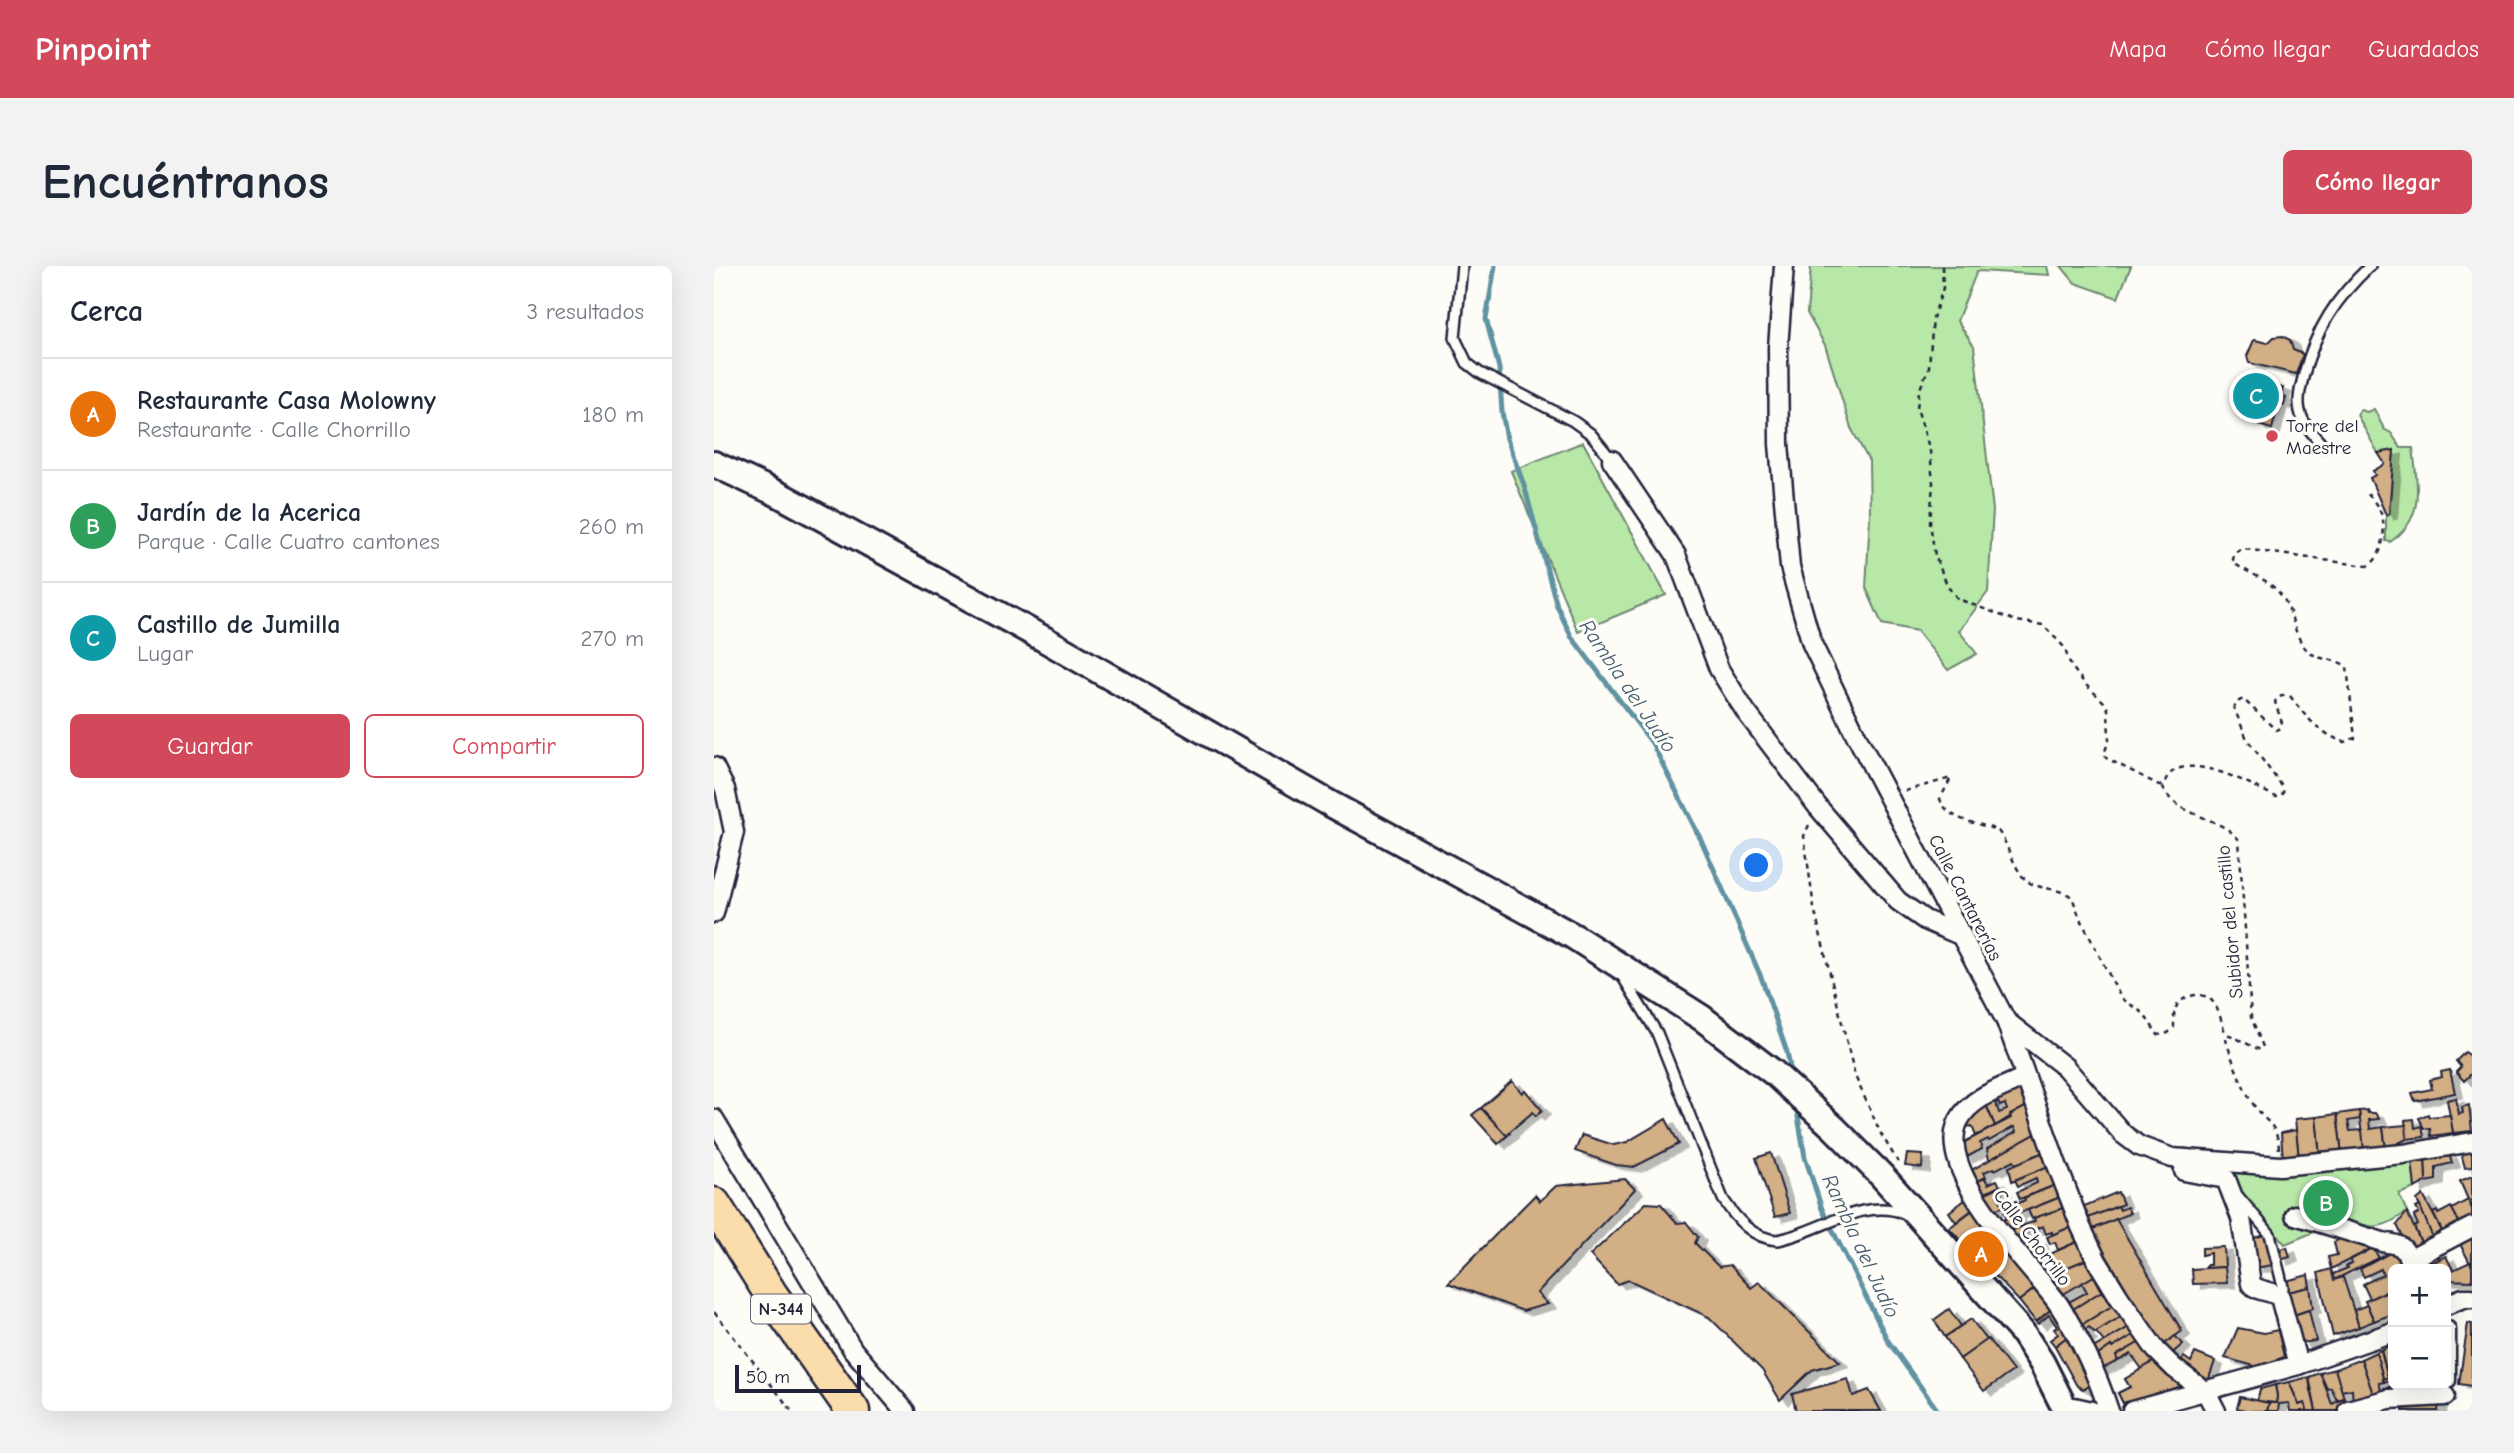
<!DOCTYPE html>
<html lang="es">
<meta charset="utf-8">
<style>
body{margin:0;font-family:"Comic Neue",sans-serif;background:#f2f2f3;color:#1f2937}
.controls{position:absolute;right:21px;bottom:21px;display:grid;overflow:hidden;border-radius:10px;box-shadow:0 7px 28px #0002}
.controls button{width:63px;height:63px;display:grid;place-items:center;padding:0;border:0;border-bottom:2px solid #e0e1e3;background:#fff;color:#1f2937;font:35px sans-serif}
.scale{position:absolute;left:21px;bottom:18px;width:126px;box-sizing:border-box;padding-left:7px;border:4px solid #22223b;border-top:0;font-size:19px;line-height:24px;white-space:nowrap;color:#22223b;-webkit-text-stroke:5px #fdfcf7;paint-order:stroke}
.you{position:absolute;left:1043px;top:600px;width:24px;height:24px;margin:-18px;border:5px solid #fff;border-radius:50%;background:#1a73e8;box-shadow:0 0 0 10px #1a73e833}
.badge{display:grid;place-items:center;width:46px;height:46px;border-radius:50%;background:#d1495b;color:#fff;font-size:23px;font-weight:700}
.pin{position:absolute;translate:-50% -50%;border:4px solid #fff;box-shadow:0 2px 7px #0006}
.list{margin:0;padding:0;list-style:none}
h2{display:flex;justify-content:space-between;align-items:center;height:91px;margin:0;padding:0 28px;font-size:30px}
h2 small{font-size:23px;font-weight:400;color:#747a83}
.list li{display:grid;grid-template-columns:46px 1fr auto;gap:21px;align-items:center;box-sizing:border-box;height:112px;padding:0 28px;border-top:2px solid #e0e1e3}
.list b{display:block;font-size:26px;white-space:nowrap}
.list p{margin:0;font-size:23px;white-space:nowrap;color:#747a83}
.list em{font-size:23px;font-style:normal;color:#747a83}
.actions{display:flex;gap:14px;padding:21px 28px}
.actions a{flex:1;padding:16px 0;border:2px solid #d1495b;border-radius:10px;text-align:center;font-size:24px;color:#d1495b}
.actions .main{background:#d1495b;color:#fff}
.map{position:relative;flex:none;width:1758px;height:1145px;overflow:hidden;border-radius:10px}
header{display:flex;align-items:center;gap:42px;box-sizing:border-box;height:98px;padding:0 35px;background:#d1495b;color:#fff}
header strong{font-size:33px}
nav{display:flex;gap:38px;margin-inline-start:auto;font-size:24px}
.intro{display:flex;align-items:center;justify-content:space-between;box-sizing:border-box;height:168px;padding:0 42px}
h1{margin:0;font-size:49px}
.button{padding:18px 32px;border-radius:10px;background:#d1495b;color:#fff;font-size:24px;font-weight:700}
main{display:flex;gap:42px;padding:0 42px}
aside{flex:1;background:#fff;border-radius:10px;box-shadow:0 7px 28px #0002}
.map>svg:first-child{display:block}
.green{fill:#b7e8a7;stroke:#6c8571;stroke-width:2}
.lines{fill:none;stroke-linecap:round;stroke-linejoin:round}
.stream{stroke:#6192a1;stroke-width:5}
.building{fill:#d3af85;stroke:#22223b;stroke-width:2;filter:url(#shadow)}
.lane-casing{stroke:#22223b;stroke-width:14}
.street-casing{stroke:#22223b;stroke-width:23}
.secondary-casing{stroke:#22223b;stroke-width:30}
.highway-casing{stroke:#22223b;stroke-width:37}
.path{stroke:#22223b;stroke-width:2.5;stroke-dasharray:5 5;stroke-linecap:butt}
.lane{stroke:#fdfcf7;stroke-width:9}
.street{stroke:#fdfcf7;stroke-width:18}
.secondary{stroke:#fdfcf7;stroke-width:24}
.highway{stroke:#fbddab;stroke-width:32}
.poi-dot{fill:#d1495b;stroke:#fdfcf7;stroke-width:2.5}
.labels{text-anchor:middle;stroke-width:6;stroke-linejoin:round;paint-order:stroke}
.shield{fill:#fdfcf7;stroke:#646373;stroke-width:2}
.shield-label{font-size:18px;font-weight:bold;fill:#22223b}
.poi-label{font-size:19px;fill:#22223b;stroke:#fdfcf7;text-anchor:start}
.street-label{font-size:19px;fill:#22223b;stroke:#fdfcf7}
.water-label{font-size:21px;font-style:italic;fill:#425a6e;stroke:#fdfcf7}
</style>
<header>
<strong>Pinpoint</strong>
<nav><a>Mapa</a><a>Cómo llegar</a><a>Guardados</a></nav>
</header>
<div class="intro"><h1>Encuéntranos</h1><a class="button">Cómo llegar</a></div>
<main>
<aside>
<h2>Cerca<small>3 resultados</small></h2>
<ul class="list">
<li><span class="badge" style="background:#e8710a">A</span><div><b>Restaurante Casa Molowny</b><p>Restaurante · Calle Chorrillo</p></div><em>180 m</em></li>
<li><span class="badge" style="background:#2e9e5b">B</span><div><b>Jardín de la Acerica</b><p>Parque · Calle Cuatro cantones</p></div><em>260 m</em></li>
<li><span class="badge" style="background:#0f9aa8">C</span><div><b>Castillo de Jumilla</b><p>Lugar</p></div><em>270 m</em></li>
</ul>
<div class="actions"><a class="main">Guardar</a><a>Compartir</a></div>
</aside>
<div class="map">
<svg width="1758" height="1145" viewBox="0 0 1758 1145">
<defs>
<filter id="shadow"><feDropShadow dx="8" dy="4.5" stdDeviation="0" flood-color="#0004"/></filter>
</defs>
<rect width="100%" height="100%" fill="#fdfcf7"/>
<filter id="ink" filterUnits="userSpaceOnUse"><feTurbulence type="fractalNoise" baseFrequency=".0143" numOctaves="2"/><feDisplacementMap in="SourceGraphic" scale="14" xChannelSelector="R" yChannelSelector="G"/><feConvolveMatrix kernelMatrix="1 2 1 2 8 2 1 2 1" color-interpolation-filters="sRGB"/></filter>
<g filter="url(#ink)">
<!-- green -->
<g class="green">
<path d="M1097,0H1333L1335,9L1263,5L1243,55L1260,80L1279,244L1274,326L1245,365L1263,388L1234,404L1203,365L1168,358L1152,322L1156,249L1155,195L1137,162L1111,79L1093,47Z"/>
<path d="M1347,0H1417L1404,32L1361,17Z"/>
<path d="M1660,143L1670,163L1677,167L1687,182H1699C1703,220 1712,252 1676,276L1672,275V249L1675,248L1680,185L1664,187L1643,149L1646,144L1653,146Z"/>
<path d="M869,176L952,329L864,366L797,205Z"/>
<path d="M1698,893L1701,922L1685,928L1693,946C1678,956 1664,965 1647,958L1644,962L1617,959L1571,978L1522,922L1517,906L1548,907Z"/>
</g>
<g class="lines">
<!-- stream -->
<g class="stream">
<path d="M781,0L772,53L785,102L788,146L793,173L810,219L843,340L857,370L938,477L988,576L1047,711L1073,786L1078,812"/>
<path d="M1082,839L1091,891L1108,943L1174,1075L1224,1145"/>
</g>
</g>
<!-- building -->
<g class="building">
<path d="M1568,70L1576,74L1579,84L1589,88L1582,108L1535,97L1533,90L1540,74L1554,77L1560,71Z"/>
<path d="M1555,119L1569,122L1567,130L1572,132L1570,139L1565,137L1558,163L1544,159Z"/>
<path d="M1680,184L1675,248L1672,249L1656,212L1661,209L1659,205L1671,198L1664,187Z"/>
<path d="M1751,786L1757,790L1758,807L1750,815L1742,806L1747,801L1742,795Z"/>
<path d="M1736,804L1741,827L1701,835L1698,827L1718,823L1716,814L1728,811L1727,806Z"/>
<path d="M798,815L808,827L811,824L828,844L822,850L819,846L795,866L796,867L793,870L767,842Z"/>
<path d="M1308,821L1315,839L1281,860L1272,839L1281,834L1285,847L1293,844L1291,838L1286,840L1283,834Z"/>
<path d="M1742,832L1745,848L1749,847L1748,841L1755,839L1758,865L1739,867L1733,834Z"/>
<path d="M1272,839L1281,860L1262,870L1258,860L1252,861L1257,847Z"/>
<path d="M1315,839L1325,866L1275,894L1273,883L1302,866L1300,861L1275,875L1274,873L1266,877L1268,883L1251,892L1245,879L1297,852L1296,849Z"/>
<path d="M767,842L793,870L784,878L758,849Z"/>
<path d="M1653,844L1654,847H1661L1665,853L1655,854L1656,863L1669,861L1672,883L1650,886L1645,845Z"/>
<path d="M1645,845L1646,853L1634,855L1636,865L1648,864L1650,886L1628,888L1623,848Z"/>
<path d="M1623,848L1628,888L1606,891L1602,851Z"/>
<path d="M1714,848L1715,851L1736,849L1739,867L1717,870L1716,862L1710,863L1705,852Z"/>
<path d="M1602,851L1606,891L1585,893L1581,853Z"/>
<path d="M952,853L965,878L920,901L902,899L861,885L868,869L900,879L913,876Z"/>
<path d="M1700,853L1701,862L1708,860L1710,871L1693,873L1691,854Z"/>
<path d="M1692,859L1693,873L1672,883L1669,861Z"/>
<path d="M1582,864L1585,893L1569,894L1567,867Z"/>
<path d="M1325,866L1332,885L1302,898L1300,894L1281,904L1280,902L1270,906L1272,911L1262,916L1256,905Z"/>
<path d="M1758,884V901L1751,902L1747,887Z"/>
<path d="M1332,885L1337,899L1298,915L1295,901Z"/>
<path d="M1057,887L1076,947L1061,951L1042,892Z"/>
<path d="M1193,888L1209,889L1208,902L1191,900Z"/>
<path d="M1735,888L1738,897L1722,901V914L1712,916L1711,891Z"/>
<path d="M1711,891L1712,916L1701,922L1698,893Z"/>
<path d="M1337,899L1344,918L1306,933L1303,926L1323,917L1322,912L1304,920L1301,914Z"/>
<path d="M1758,910V943L1746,915Z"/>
<path d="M1271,912L1274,918L1283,914L1286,920L1267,929L1262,916Z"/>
<path d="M911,913L921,923L823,1027L834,1038L809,1045L734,1017L821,929L826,935L842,920Z"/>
<path d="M1344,918L1349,930L1293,952L1290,946L1299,945L1296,937L1302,935L1303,938L1311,934L1310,932Z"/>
<path d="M1287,920L1290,925L1283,930L1290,940L1278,945L1267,929Z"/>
<path d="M1404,926L1409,938L1372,953L1368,941Z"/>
<path d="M1709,929L1730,969L1720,975L1703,934Z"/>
<path d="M1349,930L1352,941L1318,953L1314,944Z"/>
<path d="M1255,931L1262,941L1242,956L1235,946Z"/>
<path d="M1754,934L1758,943V955L1747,960L1738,943Z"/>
<path d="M932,937L947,938L963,957L972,956L984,971L981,977L1005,1001L1016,999L1037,1022L1045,1016L1126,1096L1098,1104L1066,1134L1048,1104L995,1051L915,1014L903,1018L876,989Z"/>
<path d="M1404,940L1406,944L1413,941L1416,947L1377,964L1372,953Z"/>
<path d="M1706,940L1720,975L1709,981L1700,961L1704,959L1700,950L1705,947L1702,942Z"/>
<path d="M1352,941L1359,960L1338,969V966L1332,968L1329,960L1298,972L1293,966L1321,955L1320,952Z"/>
<path d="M1737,941L1747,960L1730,969L1719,947L1723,945L1724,948Z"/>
<path d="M1260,943L1323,1021L1305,1035L1235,962Z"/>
<path d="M1693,946L1709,981L1697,988L1683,959Z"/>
<path d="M1302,949L1309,960L1293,966L1285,955Z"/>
<path d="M1402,953L1468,1065L1447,1081L1377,964Z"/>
<path d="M1359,960L1365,975L1344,984L1341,976L1336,978L1333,971Z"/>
<path d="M1758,968V1001L1745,976Z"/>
<path d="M1550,969L1559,999L1541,1002L1537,973Z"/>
<path d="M1633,969L1655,975L1659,982L1617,1003L1614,991L1623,989L1620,976Z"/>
<path d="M1324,974L1331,989L1318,995L1306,982Z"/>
<path d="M1365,975L1371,994L1343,1006L1336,988Z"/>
<path d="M1510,981L1511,1001L1492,1002V999H1496V987L1488,989V982Z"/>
<path d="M1573,981L1576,991L1566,994L1564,984Z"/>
<path d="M1659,982L1665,992L1620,1014L1619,1008L1634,1002L1632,1000L1638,997L1636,994Z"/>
<path d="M1683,983L1692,1003H1679V1022L1656,1033L1649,1018L1669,1009L1667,1003L1650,1011L1646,1003Z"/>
<path d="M1722,985L1726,993L1707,1002L1703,995Z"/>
<path d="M1732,990L1739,1004L1756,996L1758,1001V1015L1732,1014V1003H1708L1707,1002Z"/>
<path d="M1371,994L1380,1010L1346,1030L1332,1010Z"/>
<path d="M1511,1001L1513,1017L1479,1018L1478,1003Z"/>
<path d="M1617,1003L1620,1014L1629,1011L1645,1061L1619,1070L1604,1007Z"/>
<path d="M1594,1009L1596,1021L1574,1026L1572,1015Z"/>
<path d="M1380,1010L1388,1025L1356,1045L1351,1038L1373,1026L1368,1017Z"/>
<path d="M1323,1021L1340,1041L1322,1056L1305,1035Z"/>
<path d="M1596,1021L1599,1042L1580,1049L1574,1026Z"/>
<path d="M1388,1025L1398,1040L1364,1061L1356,1045Z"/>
<path d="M1671,1026L1679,1048L1660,1055L1651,1035Z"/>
<path d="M1653,1039L1660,1055L1645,1061L1640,1044Z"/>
<path d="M1398,1040L1408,1050L1381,1067L1375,1061L1370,1064L1375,1070L1370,1073L1364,1061Z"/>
<path d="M1340,1041L1357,1068L1341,1080L1336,1074L1344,1068L1340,1063L1343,1061L1335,1049L1324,1058L1322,1056Z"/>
<path d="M1235,1043L1247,1060L1231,1071L1220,1054Z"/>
<path d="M1595,1044L1602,1075L1587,1077L1580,1049Z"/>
<path d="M1408,1050L1417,1060L1390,1076L1382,1066Z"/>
<path d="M1257,1053L1273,1074L1246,1093L1231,1071Z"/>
<path d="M1754,1057L1758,1058V1120L1745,1118Z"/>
<path d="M1417,1060L1423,1067L1398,1082L1397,1080L1380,1092L1376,1084Z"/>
<path d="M1524,1062L1550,1067L1564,1064L1570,1091L1544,1101L1511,1092Z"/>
<path d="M1423,1067L1428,1075L1402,1090L1404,1095L1386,1104L1380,1092L1397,1080L1398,1082Z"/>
<path d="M1357,1068L1380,1117L1369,1123L1363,1120L1341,1080Z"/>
<path d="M1461,1070L1469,1078L1455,1090L1447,1081Z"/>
<path d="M1274,1073L1299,1105L1270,1125L1246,1093Z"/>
<path d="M1428,1075L1443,1094L1428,1103L1417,1088L1404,1095L1402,1090Z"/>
<path d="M1675,1080L1679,1094V1110L1674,1112L1667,1084Z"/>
<path d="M1667,1084L1674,1112L1669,1113L1662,1086Z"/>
<path d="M1662,1086L1670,1116L1665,1117L1669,1131L1661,1134L1647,1093Z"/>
<path d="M1481,1087L1501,1095L1494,1115L1473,1107L1464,1097L1470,1091L1477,1096Z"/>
<path d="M1444,1093L1472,1119L1409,1137L1404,1127L1416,1121L1411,1113Z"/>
<path d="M1444,1093L1472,1119L1409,1137L1404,1127L1416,1121L1411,1113Z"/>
<path d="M1647,1093L1661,1134L1639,1139L1638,1123L1627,1125L1621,1103Z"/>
<path d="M1621,1103L1630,1132L1623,1134L1617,1122L1613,1123L1606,1107Z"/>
<path d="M1606,1107L1618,1138L1630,1132L1633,1141L1622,1145H1602L1595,1111Z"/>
<path d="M1679,1110V1119H1686L1688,1129L1673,1131L1670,1122L1677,1121L1676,1114L1670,1116L1669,1113Z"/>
<path d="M1595,1111L1596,1120L1602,1145H1593L1591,1137L1585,1139L1575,1116Z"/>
<path d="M1134,1113L1139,1130L1155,1124L1167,1145H1082L1078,1128Z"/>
<path d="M1575,1116L1585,1139L1591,1137L1593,1145H1576L1575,1137L1565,1138L1564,1145H1553L1555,1137H1562L1563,1130L1561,1119Z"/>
<path d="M1561,1119L1563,1130L1562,1137L1543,1135L1546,1123Z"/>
<path d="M1686,1119H1706L1707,1129H1688Z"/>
<path d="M1526,1131L1555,1137L1553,1145H1534L1523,1142Z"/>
<path d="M1725,1134L1724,1145H1689L1690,1135Z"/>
</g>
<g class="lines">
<!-- lane casing -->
<g class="lane-casing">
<g id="lane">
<path d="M748,0L741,72L753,97L766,107L859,155L877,168L898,194"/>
<path d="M1610,181C1601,170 1589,159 1586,145C1583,133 1587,120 1590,108C1602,63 1622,32 1656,0"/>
<path d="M910,713L943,767L1009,933C1022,953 1039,973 1064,974C1106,966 1149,930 1192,948"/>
<path d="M1523,929L1556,968L1569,1021L1568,1035"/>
</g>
</g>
<!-- street casing -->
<g class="street-casing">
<g id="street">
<path d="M1070,0L1064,82L1065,178L1076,301L1098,378L1142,469L1292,755L1343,899L1367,961L1383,995L1405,1031L1442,1084L1460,1102L1492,1126L1502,1145"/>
<path d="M898,194L962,289L1005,403L1032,446L1104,541L1184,635L1211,654L1248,670"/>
<path d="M0,501L11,523L20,566L0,647"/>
<path d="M1292,755L1351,801L1409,868L1425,880L1458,892L1566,900L1689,888L1758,876"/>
<path d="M1311,811C1288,822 1257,831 1245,854C1218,906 1317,998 1345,1039C1366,1072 1383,1108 1395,1145"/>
<path d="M0,853L139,1084L191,1145"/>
<path d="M1471,893L1470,905L1512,913L1527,952L1537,1018C1544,1026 1556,1024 1566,1031L1584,1099"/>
<path d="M1581,949L1672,977C1692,978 1692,987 1700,1003"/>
<path d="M1695,994L1758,961"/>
<path d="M1732,1039L1749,1032H1758"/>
<path d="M1732,1064V1114"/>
<path d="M1351,1143L1360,1141L1378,1145"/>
<path d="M1634,1144L1675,1133L1731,1130"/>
<path d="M1418,1145L1584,1099L1679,1066"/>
</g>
</g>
<!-- secondary casing -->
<g class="secondary-casing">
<path id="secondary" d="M0,198L66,229L330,373L613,536L859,670L988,752L1060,807L1120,862L1168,910L1308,1066L1328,1097L1352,1145"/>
</g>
<!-- highway casing -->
<g class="highway-casing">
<path id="highway" d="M0,938L58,1030L139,1145"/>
</g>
<!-- path -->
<g class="path">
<path d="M1228,0L1229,22L1219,52L1215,101L1205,125L1203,142L1216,185L1219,217L1216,257L1221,290L1234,321L1244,333L1302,355L1329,359L1350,381L1357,400L1372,419L1390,436L1394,443L1395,474L1390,488L1392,492L1449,521"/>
<path d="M1191,525L1237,512L1226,533C1236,557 1263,555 1284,565C1295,578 1301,609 1316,617C1330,624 1346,622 1358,631L1366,652L1407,732L1429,747L1444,769L1454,767L1460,761C1460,753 1459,745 1464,738C1472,728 1491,725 1499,736C1506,745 1508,759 1512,769"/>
<path d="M1095,559L1090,570L1100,642L1141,810L1167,868L1184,896"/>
<path d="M1565,883C1563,854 1550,858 1538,836C1526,816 1519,796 1512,774V769H1516L1546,784L1549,781L1537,751L1525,574C1509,551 1458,549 1449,521C1460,475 1540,520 1562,531L1568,530L1570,523L1533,473L1520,442L1523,436L1529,433L1562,464L1566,462L1568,457L1561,436C1564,429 1571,429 1577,431C1591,451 1607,468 1630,476L1641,472L1633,401C1622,391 1605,396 1593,384C1578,368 1580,346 1567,329C1556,314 1536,308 1521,298L1519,293L1521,286L1530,283L1653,300C1669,293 1672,266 1668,250C1665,241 1659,234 1653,227"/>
<path d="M0,1046L78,1145"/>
</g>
<!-- lane -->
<use href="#lane" class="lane"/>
<!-- street -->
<use href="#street" class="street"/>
<!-- secondary -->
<use href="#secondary" class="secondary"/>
<!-- highway -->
<use href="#highway" class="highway"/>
</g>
</g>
<!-- markers -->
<circle class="poi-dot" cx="1558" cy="170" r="7"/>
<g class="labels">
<!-- shield labels -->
<rect class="shield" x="37" y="1028.5" width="60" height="29" rx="5"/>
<g class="shield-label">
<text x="67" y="1049">N-344</text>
</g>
<!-- poi labels -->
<g class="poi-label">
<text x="1572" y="166">Torre del<tspan x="1572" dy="22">Maestre</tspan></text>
</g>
<!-- street labels -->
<g class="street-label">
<text transform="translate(1252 631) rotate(63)" y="7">Calle Cantarerías</text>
<text transform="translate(1515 656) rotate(-95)" y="7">Subidor del castillo</text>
<text transform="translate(1319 971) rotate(53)" y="7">Calle Chorrillo</text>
</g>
<!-- water labels -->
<g class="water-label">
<text transform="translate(914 420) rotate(56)" y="7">Rambla del Judío</text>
<text transform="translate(1147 980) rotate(65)" y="7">Rambla del Judío</text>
</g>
</g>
</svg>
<div class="controls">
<button>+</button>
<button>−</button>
</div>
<div class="scale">50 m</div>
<div class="you"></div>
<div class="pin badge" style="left:1267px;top:988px;background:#e8710a">A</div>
<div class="pin badge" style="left:1612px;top:937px;background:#2e9e5b">B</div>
<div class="pin badge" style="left:1542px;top:130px;background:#0f9aa8">C</div>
</div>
</main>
